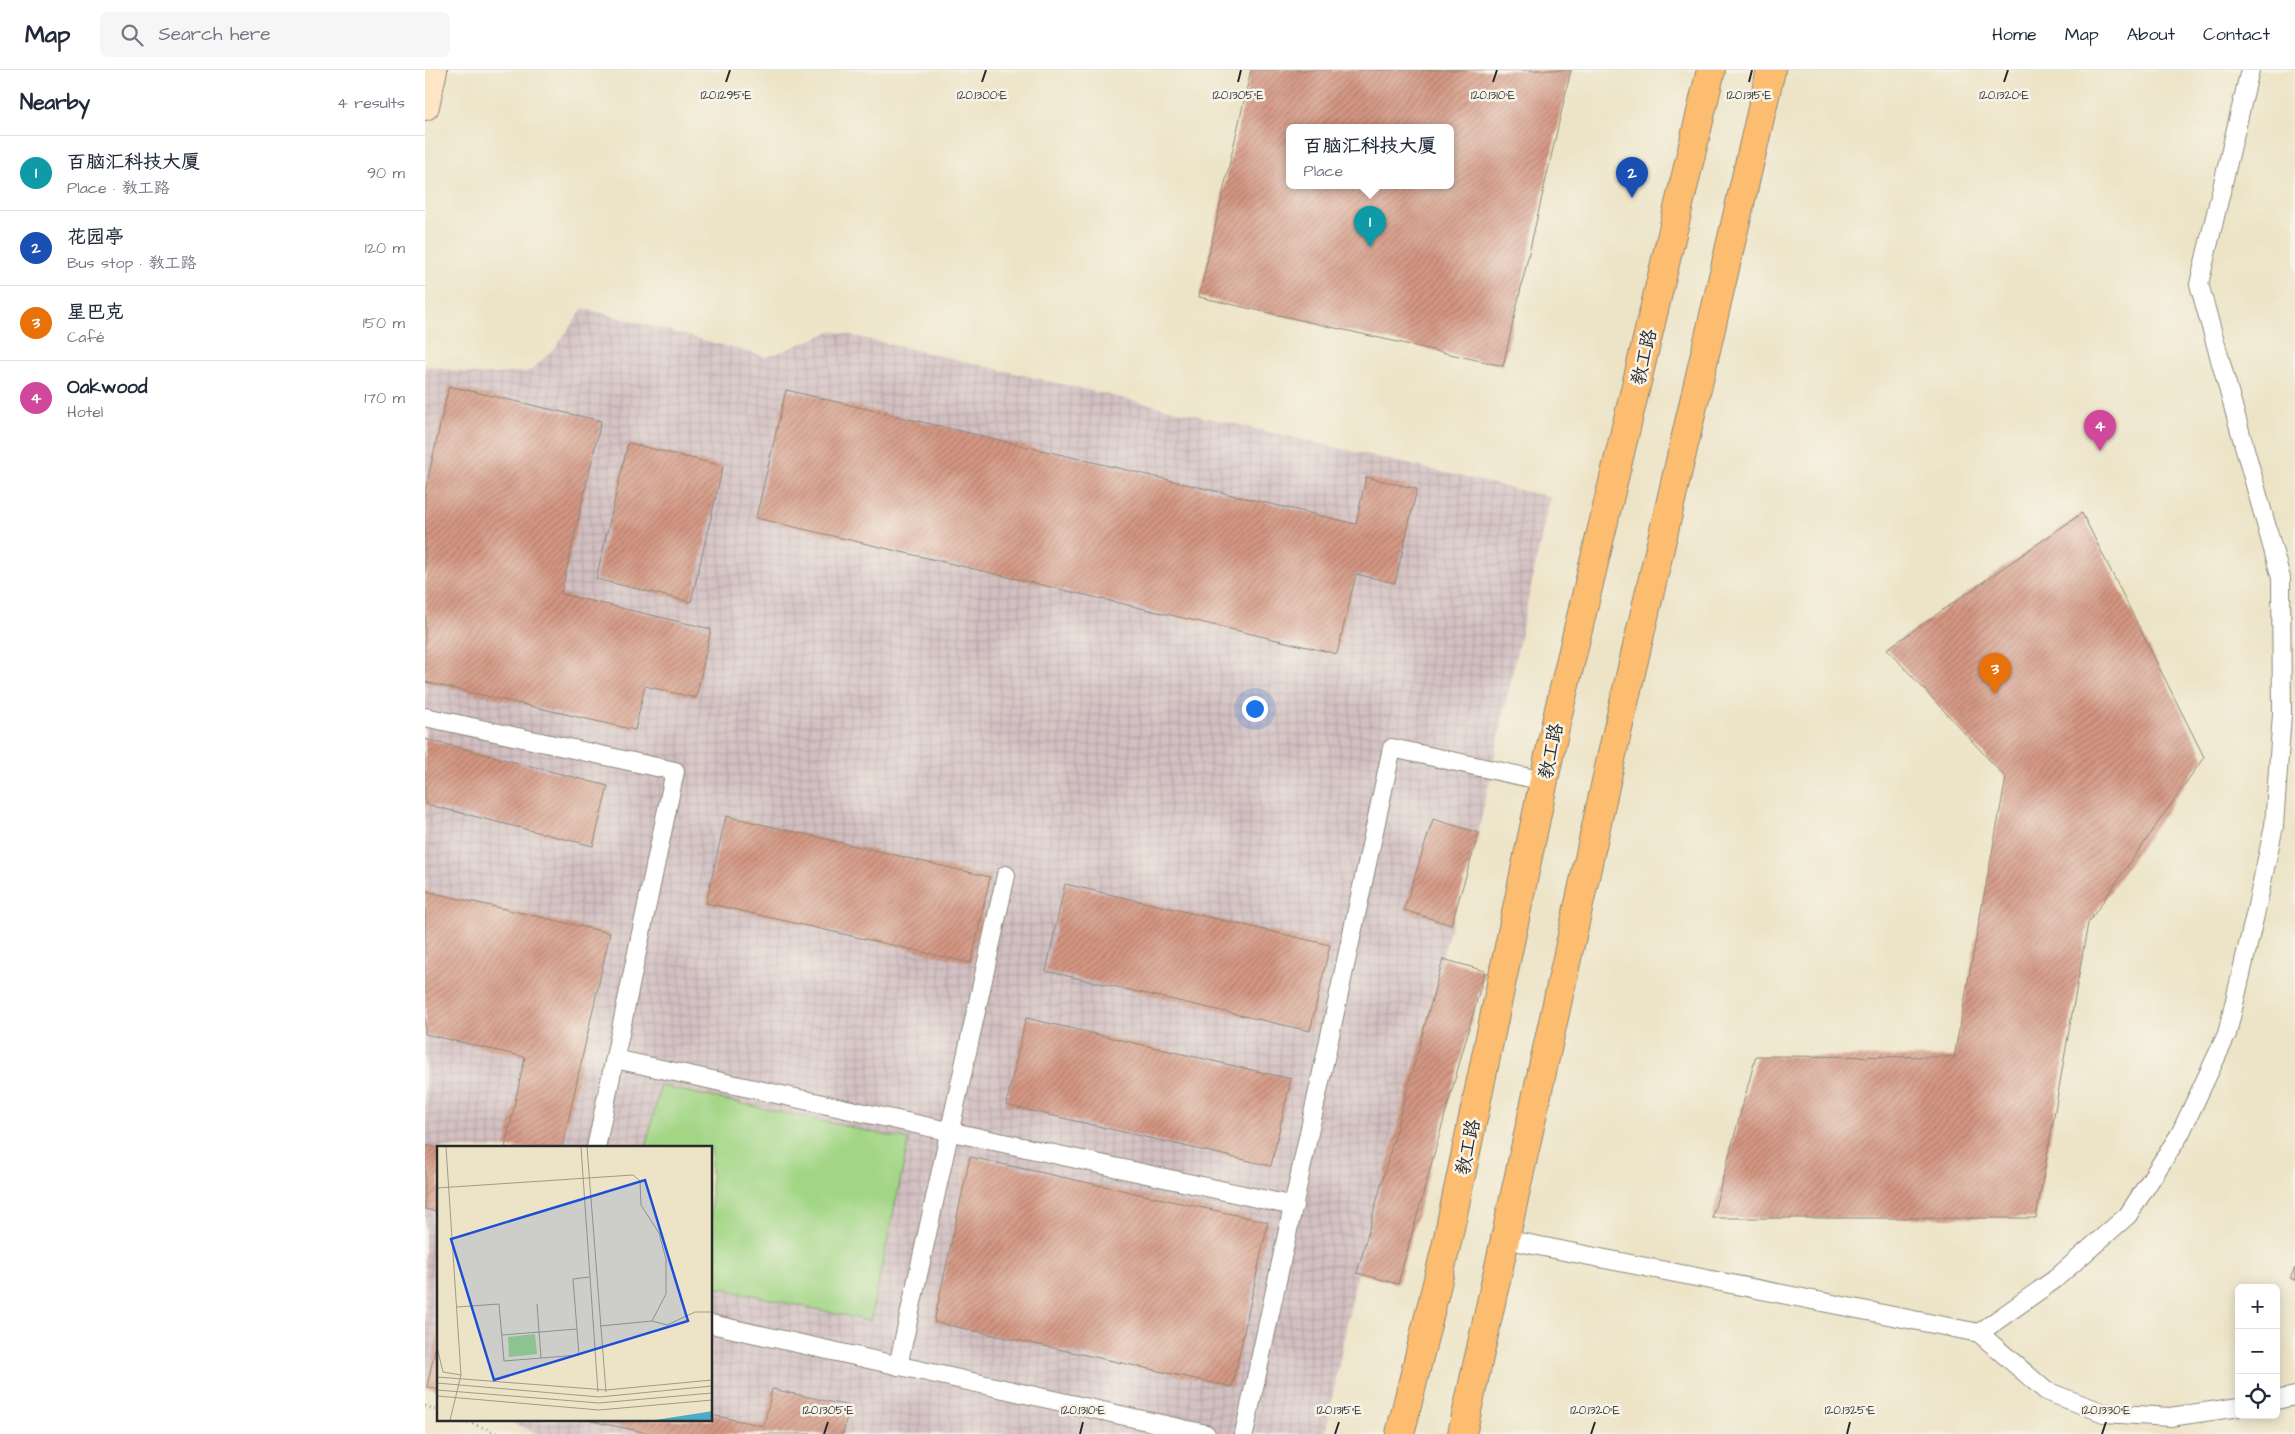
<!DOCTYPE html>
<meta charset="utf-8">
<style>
body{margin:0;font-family:"Architects Daughter","LXGW WenKai TC",sans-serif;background:#f6f6f7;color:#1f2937}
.controls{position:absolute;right:15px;bottom:15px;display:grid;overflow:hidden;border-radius:8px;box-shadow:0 2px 12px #0003}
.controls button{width:45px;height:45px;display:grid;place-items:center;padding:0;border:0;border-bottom:1px solid #e0e1e3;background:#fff;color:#1f2937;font:25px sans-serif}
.you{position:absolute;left:829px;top:638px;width:18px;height:18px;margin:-12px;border:4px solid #fff;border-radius:50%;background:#1a73e8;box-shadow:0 0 0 8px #1a73e833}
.badge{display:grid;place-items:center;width:32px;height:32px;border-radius:50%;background:#b5179e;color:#fff;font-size:16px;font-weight:700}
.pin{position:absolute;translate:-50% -41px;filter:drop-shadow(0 1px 2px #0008)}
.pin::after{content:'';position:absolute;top:26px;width:18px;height:15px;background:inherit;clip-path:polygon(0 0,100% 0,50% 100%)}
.popup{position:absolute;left:861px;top:54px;width:168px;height:65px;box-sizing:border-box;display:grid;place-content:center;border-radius:8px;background:#fff;filter:drop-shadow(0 1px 4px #0005);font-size:16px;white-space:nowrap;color:#747a83}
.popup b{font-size:19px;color:#1f2937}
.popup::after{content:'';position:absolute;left:50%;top:100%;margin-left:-10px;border:10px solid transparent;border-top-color:#fff}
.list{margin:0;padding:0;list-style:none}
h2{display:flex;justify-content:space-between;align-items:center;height:65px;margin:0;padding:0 20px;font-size:21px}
h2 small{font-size:16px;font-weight:400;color:#747a83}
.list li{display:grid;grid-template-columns:32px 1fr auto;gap:15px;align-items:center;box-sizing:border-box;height:75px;padding:0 20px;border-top:1px solid #e0e1e3}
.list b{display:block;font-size:19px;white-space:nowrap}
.list p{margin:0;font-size:16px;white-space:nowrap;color:#747a83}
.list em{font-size:16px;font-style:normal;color:#747a83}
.icon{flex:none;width:28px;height:28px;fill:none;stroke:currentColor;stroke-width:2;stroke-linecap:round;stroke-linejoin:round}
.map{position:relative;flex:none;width:1870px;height:1364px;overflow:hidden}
header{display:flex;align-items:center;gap:30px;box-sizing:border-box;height:70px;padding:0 25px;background:#fff;border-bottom:1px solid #e0e1e3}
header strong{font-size:24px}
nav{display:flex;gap:28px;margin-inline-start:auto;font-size:18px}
.search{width:350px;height:45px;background:#f6f6f7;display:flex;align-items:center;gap:12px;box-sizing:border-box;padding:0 18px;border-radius:8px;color:#747a83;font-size:19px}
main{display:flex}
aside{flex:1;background:#fff}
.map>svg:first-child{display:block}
.industrial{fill:url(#industrial-grid)}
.green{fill:#a2d685;stroke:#668058}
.building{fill:url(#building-hatch);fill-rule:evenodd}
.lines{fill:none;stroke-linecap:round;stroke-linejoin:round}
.lane-casing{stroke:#8c8879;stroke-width:20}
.secondary-casing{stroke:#8c8879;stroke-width:30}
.primary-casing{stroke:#8c8879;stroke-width:30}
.path{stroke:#8c8879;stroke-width:3;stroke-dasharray:1 4;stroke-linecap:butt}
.lane{stroke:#fff;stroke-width:18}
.secondary{stroke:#fee5c5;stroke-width:28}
.primary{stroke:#fcbd6f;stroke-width:28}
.ticks{fill:none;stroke:#2b2b2b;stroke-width:2}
.labels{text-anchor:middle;stroke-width:5;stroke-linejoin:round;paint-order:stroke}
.street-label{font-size:19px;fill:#2b2b2b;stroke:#f7f3e8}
.inset-road{fill:none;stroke:#9f9a89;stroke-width:1}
.view{fill:#1d4ed8;fill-opacity:0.15;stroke:#1d4ed8;stroke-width:2.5}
.inset-edge{fill:none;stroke:#2b2b2b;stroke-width:2.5}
.ticks-label{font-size:12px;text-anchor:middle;fill:#2b2b2b;stroke:#f7f3e8;stroke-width:5;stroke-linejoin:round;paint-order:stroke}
</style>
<header>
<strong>Map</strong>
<div class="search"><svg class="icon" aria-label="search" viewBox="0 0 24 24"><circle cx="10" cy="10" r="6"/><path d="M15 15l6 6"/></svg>Search here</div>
<nav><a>Home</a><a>Map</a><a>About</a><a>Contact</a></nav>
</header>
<main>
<aside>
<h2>Nearby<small>4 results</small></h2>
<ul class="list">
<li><span class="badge" style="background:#0f9aa8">1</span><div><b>百脑汇科技大厦</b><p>Place · 教工路</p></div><em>90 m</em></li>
<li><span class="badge" style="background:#1a4fb4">2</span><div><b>花园亭</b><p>Bus stop · 教工路</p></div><em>120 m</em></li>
<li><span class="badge" style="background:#e8710a">3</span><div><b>星巴克</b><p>Café</p></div><em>150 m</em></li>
<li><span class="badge" style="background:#d1479c">4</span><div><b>Oakwood</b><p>Hotel</p></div><em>170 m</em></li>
</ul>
</aside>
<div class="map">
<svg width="1870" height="1364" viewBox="0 0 1870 1364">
<defs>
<pattern id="industrial-grid" width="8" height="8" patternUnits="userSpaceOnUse" patternTransform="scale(1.25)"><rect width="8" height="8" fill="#d2bfc1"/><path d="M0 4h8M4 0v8" fill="none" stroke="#b4a4a6"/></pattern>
<pattern id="building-hatch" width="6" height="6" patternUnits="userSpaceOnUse" patternTransform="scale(1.25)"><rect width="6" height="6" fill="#d49682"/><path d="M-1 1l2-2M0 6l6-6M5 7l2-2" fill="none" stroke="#ac7b6b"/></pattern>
</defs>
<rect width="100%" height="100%" fill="#f7f3e8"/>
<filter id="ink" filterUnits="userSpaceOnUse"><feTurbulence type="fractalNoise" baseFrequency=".02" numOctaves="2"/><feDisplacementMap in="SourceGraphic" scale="10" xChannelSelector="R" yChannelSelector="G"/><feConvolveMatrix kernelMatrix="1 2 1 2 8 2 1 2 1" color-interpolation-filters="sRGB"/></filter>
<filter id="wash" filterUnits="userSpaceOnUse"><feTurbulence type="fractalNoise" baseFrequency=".0096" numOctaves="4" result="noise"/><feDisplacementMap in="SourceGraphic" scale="20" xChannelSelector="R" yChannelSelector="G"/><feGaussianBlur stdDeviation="1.12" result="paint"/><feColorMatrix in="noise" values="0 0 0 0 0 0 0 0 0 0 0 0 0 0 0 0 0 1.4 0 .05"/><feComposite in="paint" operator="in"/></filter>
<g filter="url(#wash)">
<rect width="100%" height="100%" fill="#ede4c7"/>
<!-- industrial -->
<path class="industrial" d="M158,238L342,287L408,261L1125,427L1051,773L1026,855L932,1203L900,1364H114L81,1350H286V1078H14V1322L0,1316V296L56,305L105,301L131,277Z"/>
<!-- green -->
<path class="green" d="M235,1016L484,1070L445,1251L286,1216V1078H221Z"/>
<g id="blocks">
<!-- building -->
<g class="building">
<path d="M826,0H1146L1078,296L774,227ZM865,58H1025V116H865Z"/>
<path d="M24,316L176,351L136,524L286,559L271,628L220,616L210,660L0,612V421Z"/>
<path d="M361,320L931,454L941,407L992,419L970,513L931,504L912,584L331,448Z"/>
<path d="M203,373L298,396L266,532L171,509Z"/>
<path d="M1657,443L1779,687L1663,853L1611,1148H1287L1331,986L1529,987L1581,708L1462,579Z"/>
<path d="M0,669L183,716L168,776L0,734Z"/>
<path d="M301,746L565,807L546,893L281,833Z"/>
<path d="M1008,749L1054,763L1026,855L979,840Z"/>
<path d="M640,814L905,875L885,961L621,901Z"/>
<path d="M0,821L185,863L137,1078H80L100,987L0,964Z"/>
<path d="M1018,889L1060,901L973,1214L932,1203Z"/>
<path d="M601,948L866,1009L846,1096L581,1035Z"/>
<path d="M0,1075L14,1078V1142L0,1139Z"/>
<path d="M545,1087L843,1152L807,1317L509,1252Z"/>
<path d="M1870,1198V1210L1865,1208Z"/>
<path d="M13,1264L14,1265V1320L2,1317Z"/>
<path d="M347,1319L424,1336L418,1364H228L166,1351L286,1350V1345L339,1356Z"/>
</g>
</g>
</g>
<g filter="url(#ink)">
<use href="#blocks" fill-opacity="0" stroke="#8c8879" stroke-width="1"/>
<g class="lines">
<!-- lane casing -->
<g class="lane-casing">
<g id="lane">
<path d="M0,647L250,701L171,1078"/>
<path d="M190,989L869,1136"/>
<path d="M1079,1169L1554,1263L1621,1321L1679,1343L1745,1347L1814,1337"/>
<path d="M286,1254L781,1364"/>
<path d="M1554,1263L1629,1210L1703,1145L1755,1064L1802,964L1830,845L1849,756L1857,644L1856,508L1774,214L1825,0"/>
<path d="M473,1296L581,805"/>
<path d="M1851,1330L1870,1326"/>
<path d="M819,1364L967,678L1119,711"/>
</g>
</g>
<!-- secondary casing -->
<g class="secondary-casing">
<path id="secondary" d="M0,36L8,0"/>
</g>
<!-- primary casing -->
<g class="primary-casing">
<g id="primary">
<path d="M975,1364L1021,1177L1132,648L1286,0"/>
<path d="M1037,1364L1188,680L1346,0"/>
</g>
</g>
<!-- path -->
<g class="path">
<path d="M0,1336L14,1341"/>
<path d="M38,1350L74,1364"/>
</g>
<!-- lane -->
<use href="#lane" class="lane"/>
<!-- secondary -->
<use href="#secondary" class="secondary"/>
<!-- primary -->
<use href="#primary" class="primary"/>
</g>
</g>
<!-- ticks -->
<path class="ticks" d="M301,12L305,0M557,12L561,0M813,12L816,0M1068,12L1072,0M1324,12L1327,0M1579,12L1583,0M399,1364L403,1352M655,1364L658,1352M910,1364L914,1352M1166,1364L1170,1352M1422,1364L1425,1352M1677,1364L1681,1352"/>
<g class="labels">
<!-- street labels -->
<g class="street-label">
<text transform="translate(1218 287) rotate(-77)" y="7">教工路</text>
<text transform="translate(1125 681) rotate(-78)" y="7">教工路</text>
<text transform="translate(1042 1077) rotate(-78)" y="7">教工路</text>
</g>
</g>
<!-- overview -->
<g transform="translate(12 1076)">
<rect width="275" height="275" fill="#ede4c7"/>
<path d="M98,188L100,208L72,211L71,191Z" fill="#a2d685"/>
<path d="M275,265V274H218L270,266Z" fill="#4babca"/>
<path class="inset-road" d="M9,1L24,229L13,274M144,1L161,246M150,1L169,246M0,42L196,29L203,35L204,59L222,87L229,113V148L215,175M100,158L104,212M20,161L62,158L67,215L142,209L136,133L152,131M163,180L215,175L230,179L258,166H275M65,189L140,183M0,201L6,226L24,229M0,231L169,244L275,234M0,237L162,251L275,240M0,244L162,257L275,247M0,250L162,264L275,254"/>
<path class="view" d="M208,34L251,175L57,234L14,93Z"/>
<rect width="275" height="275" class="inset-edge"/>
</g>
<g class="ticks-label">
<text x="301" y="29">120.1295°E</text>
<text x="557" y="29">120.1300°E</text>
<text x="813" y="29">120.1305°E</text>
<text x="1068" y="29">120.1310°E</text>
<text x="1324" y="29">120.1315°E</text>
<text x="1579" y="29">120.1320°E</text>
<text x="403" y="1344">120.1305°E</text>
<text x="658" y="1344">120.1310°E</text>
<text x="914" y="1344">120.1315°E</text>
<text x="1170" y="1344">120.1320°E</text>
<text x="1425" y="1344">120.1325°E</text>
<text x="1681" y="1344">120.1330°E</text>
</g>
</svg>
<div class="controls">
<button>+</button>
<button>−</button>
<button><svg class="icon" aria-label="locate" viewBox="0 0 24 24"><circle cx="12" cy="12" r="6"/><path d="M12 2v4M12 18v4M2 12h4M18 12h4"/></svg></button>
</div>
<div class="you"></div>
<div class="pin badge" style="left:945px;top:177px;background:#0f9aa8">1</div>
<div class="popup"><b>百脑汇科技大厦</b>Place</div>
<div class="pin badge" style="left:1207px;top:128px;background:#1a4fb4">2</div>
<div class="pin badge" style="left:1570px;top:624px;background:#e8710a">3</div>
<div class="pin badge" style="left:1675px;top:381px;background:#d1479c">4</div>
</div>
</main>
